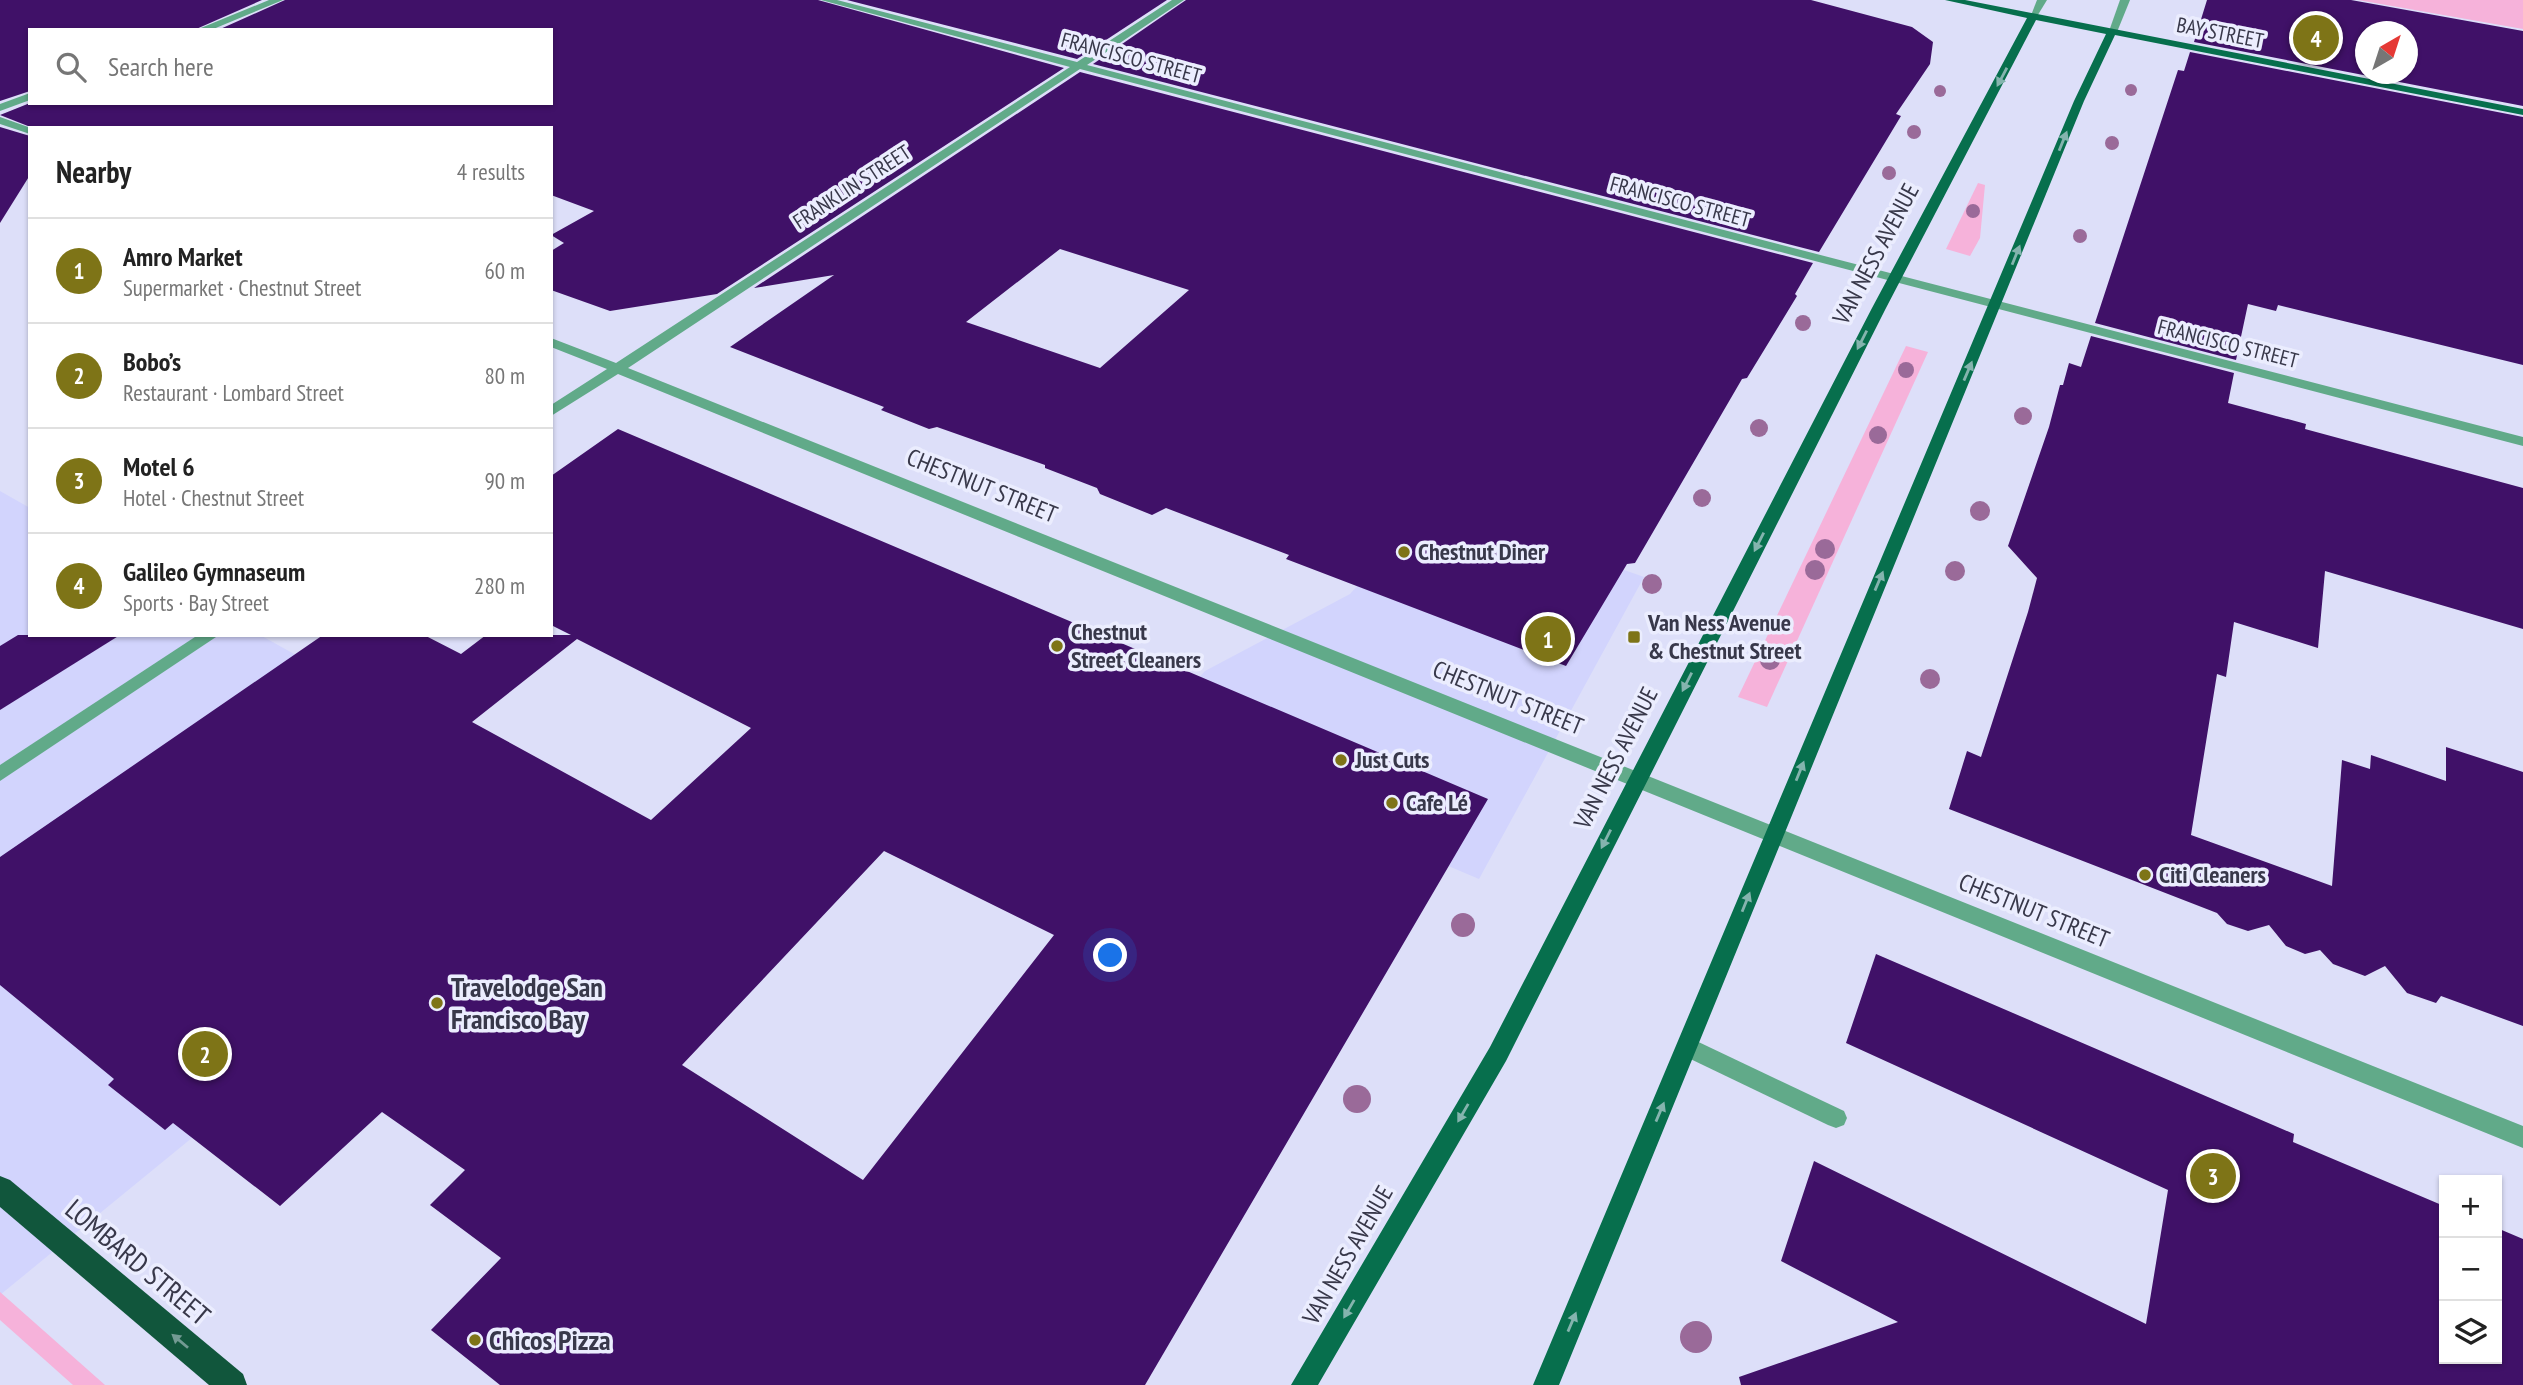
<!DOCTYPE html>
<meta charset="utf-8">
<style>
body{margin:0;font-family:"PT Sans Narrow",sans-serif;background:#f2f2f2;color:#222}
.controls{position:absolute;right:21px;bottom:21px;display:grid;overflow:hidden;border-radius:0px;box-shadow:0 2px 5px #0004}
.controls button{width:63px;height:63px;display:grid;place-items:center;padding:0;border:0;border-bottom:2px solid #e0e0e0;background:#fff;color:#222;font:35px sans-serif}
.compass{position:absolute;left:2355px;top:21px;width:63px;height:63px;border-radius:50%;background:#fff;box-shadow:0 2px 5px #0004;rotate:39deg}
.you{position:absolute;left:1111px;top:956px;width:24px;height:24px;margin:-18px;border:5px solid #fff;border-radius:50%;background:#1a73e8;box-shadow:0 0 0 10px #1a73e833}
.badge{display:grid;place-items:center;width:46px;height:46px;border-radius:50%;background:#7e7417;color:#fff;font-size:23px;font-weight:700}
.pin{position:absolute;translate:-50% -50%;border:4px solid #fff;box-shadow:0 2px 7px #0006}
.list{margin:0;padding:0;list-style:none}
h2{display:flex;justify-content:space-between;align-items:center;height:91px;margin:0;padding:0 28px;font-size:30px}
h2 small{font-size:23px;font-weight:400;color:#767676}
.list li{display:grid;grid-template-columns:46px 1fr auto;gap:21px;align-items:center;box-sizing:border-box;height:105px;padding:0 28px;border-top:2px solid #e0e0e0}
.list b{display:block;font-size:26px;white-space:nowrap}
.list p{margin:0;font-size:23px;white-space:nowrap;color:#767676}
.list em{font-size:23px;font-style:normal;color:#767676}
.icon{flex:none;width:38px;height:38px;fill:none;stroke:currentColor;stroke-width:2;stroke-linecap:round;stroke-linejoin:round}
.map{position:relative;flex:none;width:2523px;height:1385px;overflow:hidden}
.search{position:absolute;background:#fff;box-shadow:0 2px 5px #0004;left:28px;top:28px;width:525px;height:77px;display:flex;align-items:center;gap:18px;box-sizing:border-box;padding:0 24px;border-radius:0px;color:#767676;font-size:26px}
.panel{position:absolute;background:#fff;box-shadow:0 2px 5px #0004;left:28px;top:126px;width:525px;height:511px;border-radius:0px}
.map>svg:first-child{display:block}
.built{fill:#d2d4fd}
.green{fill:#f6b2da}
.building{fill:#401168;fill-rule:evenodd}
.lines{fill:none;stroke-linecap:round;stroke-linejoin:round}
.minor{fill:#61aa89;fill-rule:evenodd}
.major{fill:#076f4d;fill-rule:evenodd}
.highway{fill:#11563c;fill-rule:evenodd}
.tree{fill:#9a6a99}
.oneway{fill:#84b4ae}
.oneway2{fill:#739a93}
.poi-dot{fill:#7e7417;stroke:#ebedfe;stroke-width:2.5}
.labels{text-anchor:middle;stroke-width:7;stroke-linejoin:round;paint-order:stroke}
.far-street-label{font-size:21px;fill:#38384a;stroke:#ebedfe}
.street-label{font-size:24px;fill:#38384a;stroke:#ebedfe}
.poi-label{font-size:24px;font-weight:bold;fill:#38384a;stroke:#ebedfe;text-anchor:start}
.near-poi-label{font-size:28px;font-weight:bold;fill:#38384a;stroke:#ebedfe;text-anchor:start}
.near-street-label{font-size:28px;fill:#38384a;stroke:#ebedfe}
</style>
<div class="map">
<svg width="2523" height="1385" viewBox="0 0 2523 1385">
<rect width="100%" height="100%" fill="#dddff9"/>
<!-- built -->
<g class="built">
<path d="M0,491L30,508V635H260L585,816L0,1295Z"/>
<path d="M1432,502L1644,577L1479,879L1144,737L1205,671L1350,594Z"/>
</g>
<!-- green -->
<g class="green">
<path d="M2358,0H2523V29Z"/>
<path d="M1978,183L1985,185L1980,238L1970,256L1946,249Z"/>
<path d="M1906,346L1928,352L1767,707L1738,697Z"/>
<path d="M0,1292L105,1385H73L0,1320Z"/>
</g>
<!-- building -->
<g class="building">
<path d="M0,0H262L194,30H30V91L0,101Z"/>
<path d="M285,0H818L1064,68L717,294L610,311L551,290V251L564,243L551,235L594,211L551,195V128H33L0,115L30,103H551V30H218Z"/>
<path d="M847,0H1167L1077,59Z"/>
<path d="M1186,0H1811L1912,27L1933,42L1930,64L1896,114L1901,116L1819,252L1093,64Z"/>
<path d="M2207,0H2351L2523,31V106L2194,42ZM2365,32H2407V74H2365Z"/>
<path d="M2190,52L2523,117V365L2278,305L2276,311L2248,304L2236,360L2095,323L2178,70L2184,71Z"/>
<path d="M1080,72L1813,263L1795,294L1797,296L1747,378L1742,379L1635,563L1627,564L1566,666L1286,559L1289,555L1166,508L1152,515L1100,494L1097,488L1045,468V465L937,427L929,429L881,410L884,407L730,347L834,275L754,288ZM1060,249L1189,290L1100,368L966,322Z"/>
<path d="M0,127L30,136V175L0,223Z"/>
<path d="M2091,336L2234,373L2228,403L2306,424L2305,429L2523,488V629L2325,571L2318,648L2234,622L2226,677L2217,674L2191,835L2332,886L2342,760L2370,769L2371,755L2446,781V747L2523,772V1026L2441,996L2436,1003L2407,993L2385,966L2365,976L2333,964L2320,950L2305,954L2286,946L2269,925L2248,931L2227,924L2217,913L1949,809L1967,751L1981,757L2028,612L2037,578L2008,546L2049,427L2060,385H2063L2069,363L2081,367Z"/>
<path d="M618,429L1488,799L1145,1385H500L431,1330L501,1258L430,1205L465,1170L382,1112L280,1206L173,1123L165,1130L108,1085L114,1079L0,985V857L323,635H424L461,654L486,635H571L551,625V476ZM577,639L751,728L651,820L472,722ZM884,851L1054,935L863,1180L682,1065Z"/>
<path d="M18,635H120L0,710V646Z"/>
<path d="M1876,954L2294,1134L2293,1142L2444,1206V1359H2497V1228L2523,1239V1385H1741L1739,1377L1898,1322L1781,1261L1814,1161L2146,1324L2168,1190L1846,1043Z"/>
</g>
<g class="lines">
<!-- minor -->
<g class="minor">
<path d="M269,0H283L211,30H196Z"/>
<path d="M821,0H837L1077,62L1172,0H1184L1087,65L2523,437V446L1080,69L628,368L2523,1126V1148L618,374L551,416V405L607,369L551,347V338L616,363L1070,67Z"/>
<path d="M2037,0H2047L2036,18H2030Z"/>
<path d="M2120,0H2130L2117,32L2108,34Z"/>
<path d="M30,93V100L0,111V104Z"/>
<path d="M0,117L31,128L30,134L0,124Z"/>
<path d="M198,635H219L0,781V765Z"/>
<path d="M1688,1037L1844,1111L1847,1118L1844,1125L1836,1128L1828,1125L1680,1054L1677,1047L1680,1040Z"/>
</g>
<!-- major -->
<path class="major" d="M1945,0H1965L2523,109V115L2115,35L2084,101L1559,1385H1533L2074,101L2106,34L2036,20L1886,308L1506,1061L1318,1385H1291L1490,1047L1872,308L2027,18Z"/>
<!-- highway -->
<path class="highway" d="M0,1176L10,1180L243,1374L247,1385H209L0,1207Z"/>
</g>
<!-- trees -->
<g class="tree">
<circle cx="2131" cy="90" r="6"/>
<circle cx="1940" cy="91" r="6"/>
<circle cx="1914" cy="132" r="7"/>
<circle cx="2112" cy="143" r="7"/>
<circle cx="1889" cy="173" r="7"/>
<circle cx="1973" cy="211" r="7"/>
<circle cx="2080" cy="236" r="7"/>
<circle cx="1803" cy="323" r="8"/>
<circle cx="1906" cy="370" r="8"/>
<circle cx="2023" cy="416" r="9"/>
<circle cx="1759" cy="428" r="9"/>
<circle cx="1878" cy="435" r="9"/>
<circle cx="1702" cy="498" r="9"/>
<circle cx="1980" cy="511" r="10"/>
<circle cx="1825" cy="549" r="10"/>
<circle cx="1815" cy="570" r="10"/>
<circle cx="1955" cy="571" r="10"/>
<circle cx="1652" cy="584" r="10"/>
<circle cx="1770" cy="660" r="10"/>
<circle cx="1930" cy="679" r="10"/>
<circle cx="1463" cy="925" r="12"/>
<circle cx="1357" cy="1099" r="14"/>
<circle cx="1696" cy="1337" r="16"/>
</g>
<!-- one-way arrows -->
<defs><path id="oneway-solid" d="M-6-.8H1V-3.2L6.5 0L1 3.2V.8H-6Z" transform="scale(1.75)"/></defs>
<g class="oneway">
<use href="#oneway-solid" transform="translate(2002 77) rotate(118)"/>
<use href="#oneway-solid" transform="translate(2063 141) rotate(-68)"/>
<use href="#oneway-solid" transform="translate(2016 255) rotate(-68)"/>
<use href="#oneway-solid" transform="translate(1862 340) rotate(117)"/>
<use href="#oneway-solid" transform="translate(1968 371) rotate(-67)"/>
<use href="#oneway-solid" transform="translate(1759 542) rotate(117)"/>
<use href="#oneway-solid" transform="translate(1879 581) rotate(-67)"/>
<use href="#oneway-solid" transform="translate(1687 682) rotate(117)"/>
<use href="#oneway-solid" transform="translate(1800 771) rotate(-68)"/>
<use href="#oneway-solid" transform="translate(1606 839) rotate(117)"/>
<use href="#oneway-solid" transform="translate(1746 902) rotate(-68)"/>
<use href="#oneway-solid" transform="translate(1660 1112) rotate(-67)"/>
<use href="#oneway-solid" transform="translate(1463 1113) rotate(120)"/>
<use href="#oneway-solid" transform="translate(1349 1309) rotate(120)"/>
<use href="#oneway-solid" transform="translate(1572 1322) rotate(-67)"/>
</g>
<use class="oneway2" href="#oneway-solid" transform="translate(180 1341) rotate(-140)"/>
<!-- markers -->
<g class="poi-dot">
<circle cx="1404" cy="552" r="7"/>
<rect x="1627" y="630" width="14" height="14" rx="3.5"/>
<circle cx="1057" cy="646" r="7"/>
<circle cx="1341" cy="760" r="7"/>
<circle cx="1392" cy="803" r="7"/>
<circle cx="2145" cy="875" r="7"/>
<circle cx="437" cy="1003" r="7"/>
<circle cx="475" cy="1340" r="7"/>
</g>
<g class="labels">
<!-- far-street labels -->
<g class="far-street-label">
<text transform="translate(2220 33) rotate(11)" y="7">BAY STREET</text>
<text transform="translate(1131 58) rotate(15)" y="7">FRANCISCO STREET</text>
<text transform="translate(852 187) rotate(-33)" y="7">FRANKLIN STREET</text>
<text transform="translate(1680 202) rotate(15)" y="7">FRANCISCO STREET</text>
<text transform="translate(2228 344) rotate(14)" y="7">FRANCISCO STREET</text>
</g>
<!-- street labels -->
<g class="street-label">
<text transform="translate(1876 254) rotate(-62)" y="8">VAN NESS AVENUE</text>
<text transform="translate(982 486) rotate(22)" y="8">CHESTNUT STREET</text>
<text transform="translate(1508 698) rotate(22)" y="8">CHESTNUT STREET</text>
<text transform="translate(1616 758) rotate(-63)" y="8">VAN NESS AVENUE</text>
<text transform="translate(2034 911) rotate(22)" y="8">CHESTNUT STREET</text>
<text transform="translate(1348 1255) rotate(-60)" y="8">VAN NESS AVENUE</text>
</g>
<!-- poi labels -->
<g class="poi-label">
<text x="1418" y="560">Chestnut Diner</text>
<text x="1648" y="631">Van Ness Avenue<tspan x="1648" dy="28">&amp; Chestnut Street</tspan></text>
<text x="1071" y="640">Chestnut<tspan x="1071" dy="28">Street Cleaners</tspan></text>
<text x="1355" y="768">Just Cuts</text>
<text x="1406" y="811">Cafe Lé</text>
<text x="2159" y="883">Citi Cleaners</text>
</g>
<!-- near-poi labels -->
<g class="near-poi-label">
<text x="451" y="997">Travelodge San<tspan x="451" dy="32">Francisco Bay</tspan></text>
<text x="489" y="1350">Chicos Pizza</text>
</g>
<!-- near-street labels -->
<g class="near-street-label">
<text transform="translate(138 1262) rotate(40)" y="10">LOMBARD STREET</text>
</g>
</g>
</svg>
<div class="controls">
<button>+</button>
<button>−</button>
<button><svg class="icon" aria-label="layers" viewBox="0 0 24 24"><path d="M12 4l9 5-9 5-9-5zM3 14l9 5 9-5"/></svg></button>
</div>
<svg class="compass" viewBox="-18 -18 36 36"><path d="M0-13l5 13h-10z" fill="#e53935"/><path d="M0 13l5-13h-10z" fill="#767676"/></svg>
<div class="you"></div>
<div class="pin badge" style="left:1548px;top:639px">1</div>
<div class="pin badge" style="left:205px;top:1054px">2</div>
<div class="pin badge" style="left:2213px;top:1176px">3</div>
<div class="pin badge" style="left:2316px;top:38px">4</div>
<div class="search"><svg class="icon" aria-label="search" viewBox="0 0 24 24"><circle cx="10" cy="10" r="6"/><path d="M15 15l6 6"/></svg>Search here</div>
<section class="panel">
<h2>Nearby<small>4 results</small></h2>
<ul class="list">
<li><span class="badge">1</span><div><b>Amro Market</b><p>Supermarket · Chestnut Street</p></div><em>60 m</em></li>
<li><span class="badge">2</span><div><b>Bobo’s</b><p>Restaurant · Lombard Street</p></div><em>80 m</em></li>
<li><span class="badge">3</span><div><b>Motel 6</b><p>Hotel · Chestnut Street</p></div><em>90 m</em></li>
<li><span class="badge">4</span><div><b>Galileo Gymnaseum</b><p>Sports · Bay Street</p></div><em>280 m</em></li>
</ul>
</section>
</div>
